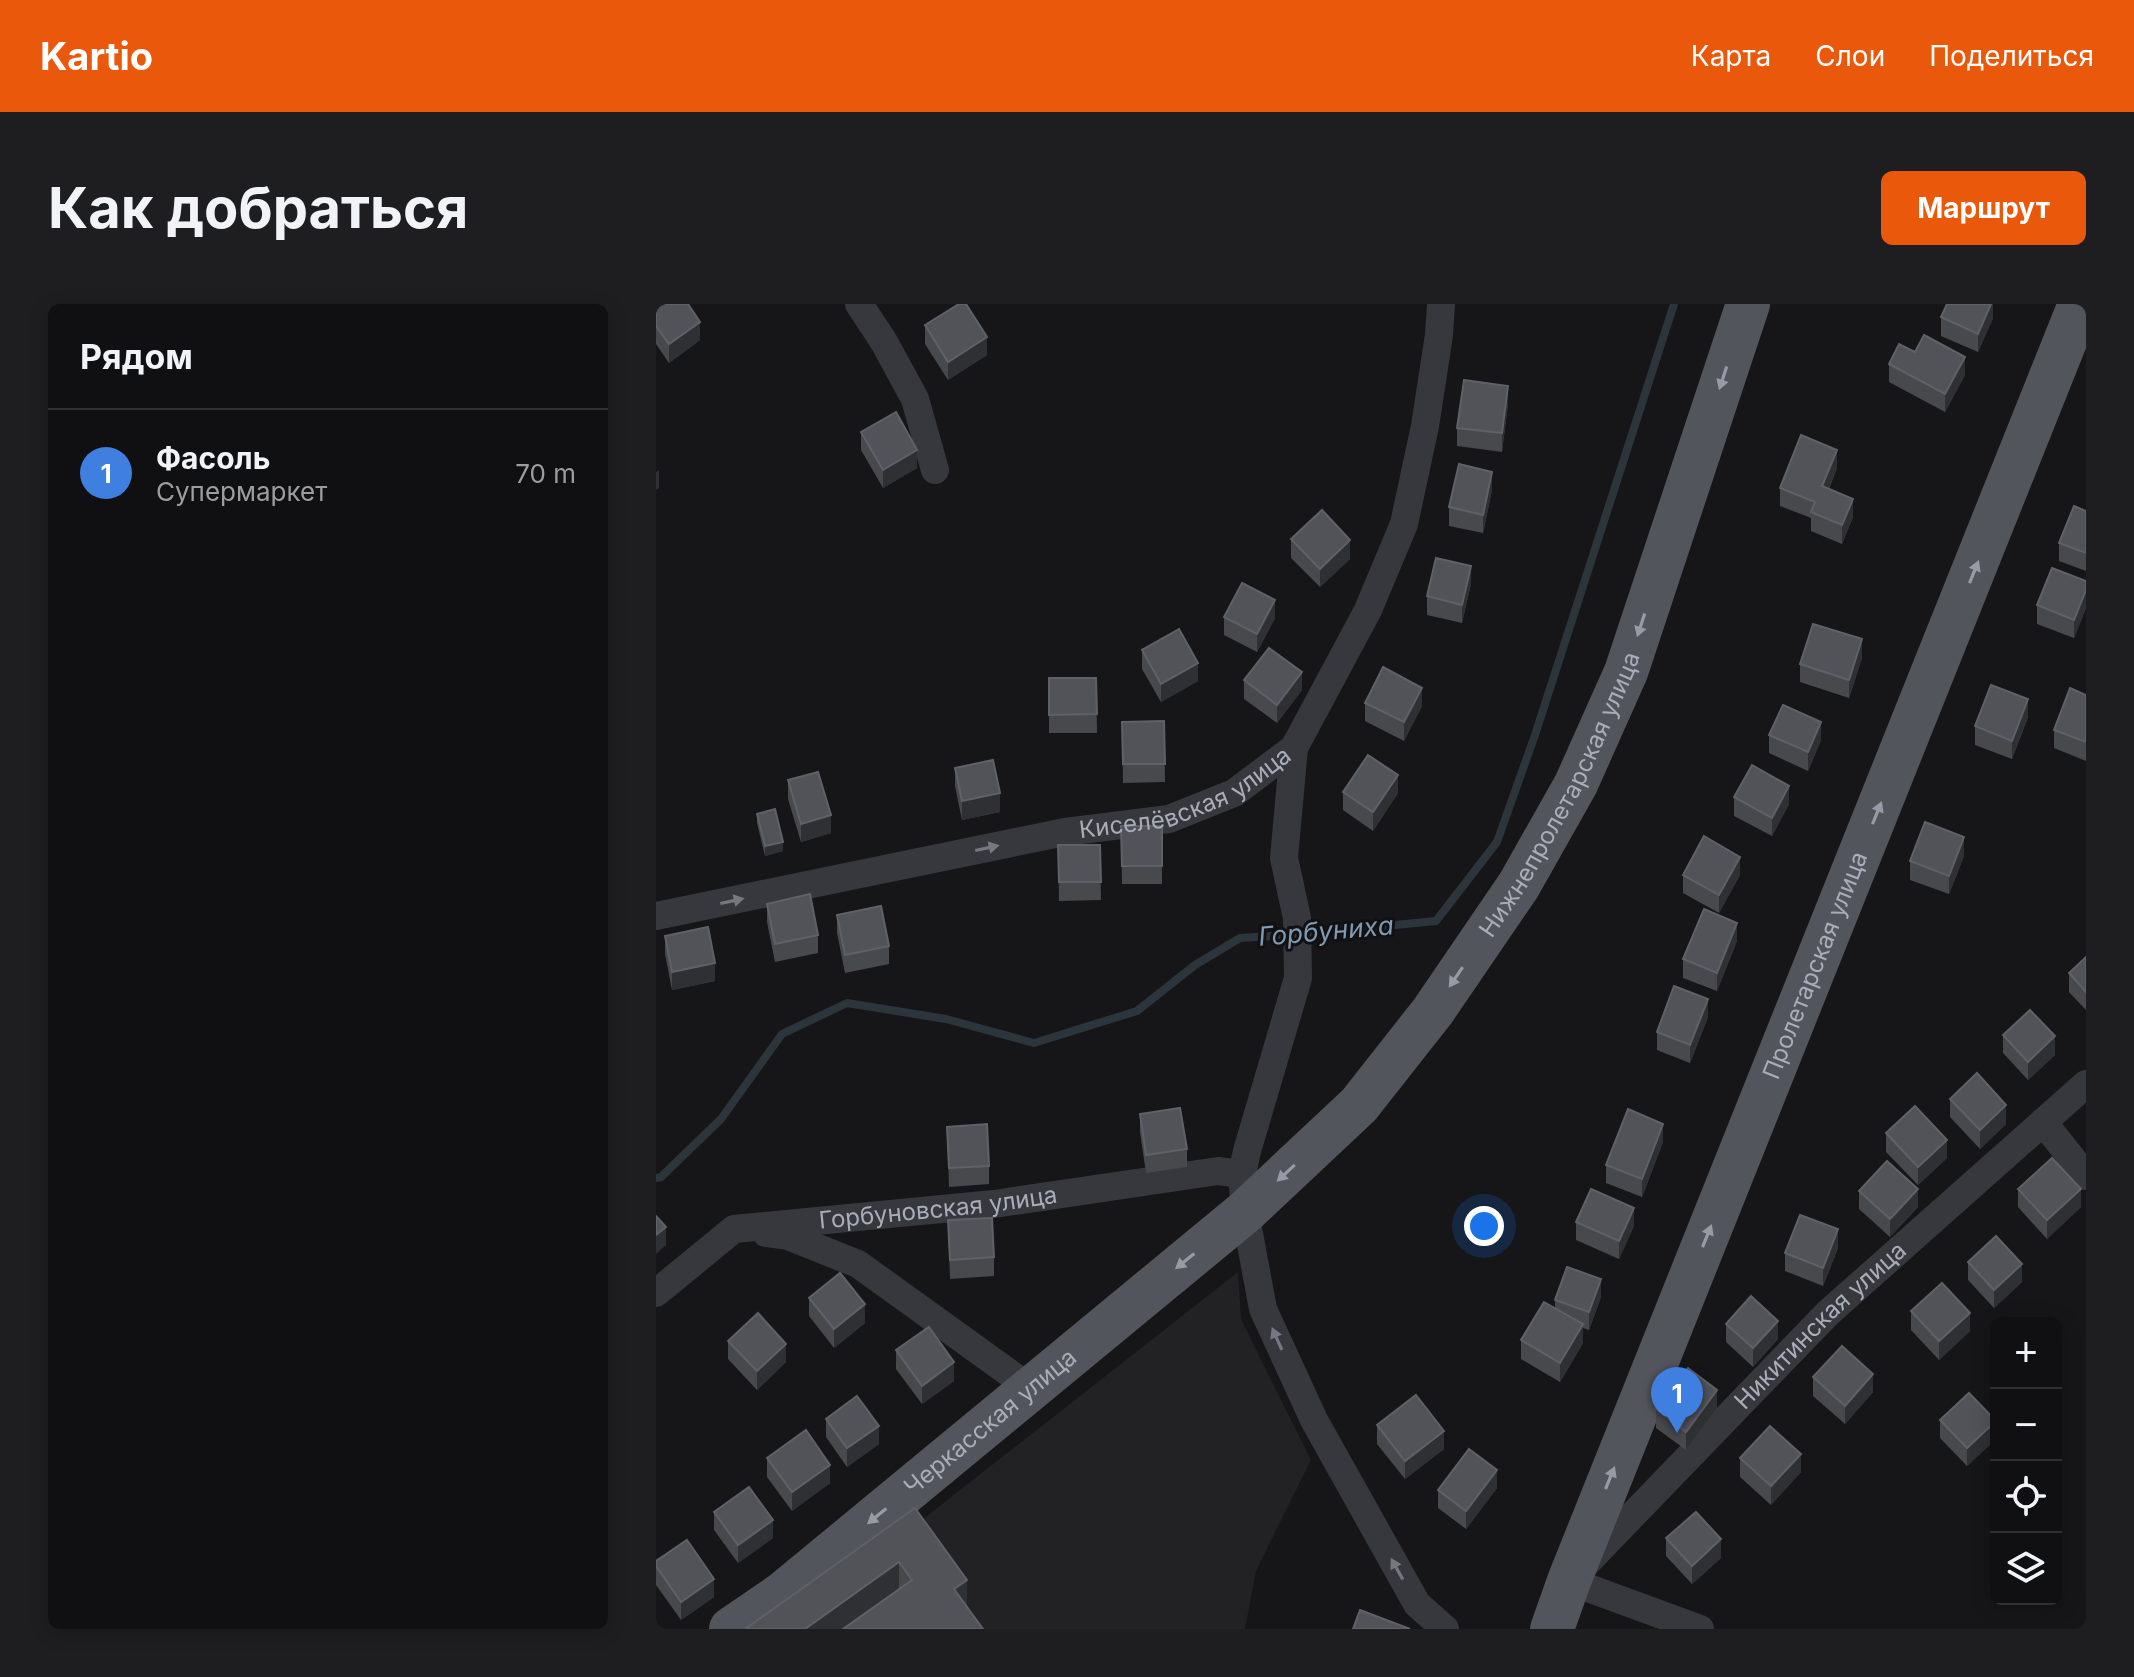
<!DOCTYPE html>
<html lang="ru">
<meta charset="utf-8">
<style>
body{margin:0;font-family:Inter,sans-serif;background:#1e1e20;color:#f1f3f6}
.controls{position:absolute;right:24px;bottom:24px;display:grid;overflow:hidden;border-radius:12px;box-shadow:0 4px 20px #0003}
.controls button{width:72px;height:72px;display:grid;place-items:center;padding:0;border:0;border-bottom:2px solid #303032;background:#101012;color:#f1f3f6;font:40px sans-serif}
.you{position:absolute;left:828px;top:922px;width:28px;height:28px;margin:-20px;border:6px solid #fff;border-radius:50%;background:#1a73e8;box-shadow:0 0 0 12px #1a73e833}
.badge{display:grid;place-items:center;width:52px;height:52px;border-radius:50%;background:#ea580c;color:#fff;font-size:26px;font-weight:700}
.pin{position:absolute;translate:-50% -66px;filter:drop-shadow(0 2px 4px #0008)}
.pin::after{content:'';position:absolute;top:42px;width:28px;height:24px;background:inherit;clip-path:polygon(0 0,100% 0,50% 100%)}
.list{margin:0;padding:0;list-style:none}
h2{display:flex;justify-content:space-between;align-items:center;height:104px;margin:0;padding:0 32px;font-size:34px}
h2 small{font-size:26px;font-weight:400;color:#9c9d9f}
.list li{display:grid;grid-template-columns:52px 1fr auto;gap:24px;align-items:center;box-sizing:border-box;height:128px;padding:0 32px;border-top:2px solid #303032}
.list b{display:block;font-size:30px;white-space:nowrap}
.list p{margin:0;font-size:26px;white-space:nowrap;color:#9c9d9f}
.list em{font-size:26px;font-style:normal;color:#9c9d9f}
.icon{flex:none;width:44px;height:44px;fill:none;stroke:currentColor;stroke-width:2;stroke-linecap:round;stroke-linejoin:round}
.map{position:relative;flex:none;width:1430px;height:1325px;overflow:hidden;border-radius:12px}
header{display:flex;align-items:center;gap:48px;box-sizing:border-box;height:112px;padding:0 40px;background:#ea580c;color:#fff}
header strong{font-size:38px}
nav{display:flex;gap:44px;margin-inline-start:auto;font-size:28px}
.intro{display:flex;align-items:center;justify-content:space-between;box-sizing:border-box;height:192px;padding:0 48px}
h1{margin:0;font-size:56px}
.button{padding:20px 36px;border-radius:12px;background:#ea580c;color:#fff;font-size:28px;font-weight:700}
main{display:flex;gap:48px;padding:0 48px}
aside{flex:1;background:#101012;border-radius:12px;box-shadow:0 4px 20px #0003}
.map>svg:first-child{display:block}
.built{fill:#222225}
.lines{fill:none;stroke-linecap:round;stroke-linejoin:round}
.stream{stroke:#2c353c;stroke-width:8}
.minor{stroke:#37383d;stroke-width:28}
.primary{stroke:#53555c;stroke-width:44}
.wall{fill:#47494d}
.shaded-wall{fill:#2f3033}
.building{fill:#525359;stroke:#5f6168;stroke-width:2}
.oneway{fill:#979ba6}
.oneway2{fill:#757881}
.labels{text-anchor:middle;stroke-width:6;stroke-linejoin:round;paint-order:stroke}
.street-label{font-size:24px;fill:#a8adb8;stroke:#111113}
.water-label{font-size:26px;font-style:italic;fill:#7f9bb3;stroke:#111113}
</style>
<header>
<strong>Kartio</strong>
<nav><a>Карта</a><a>Слои</a><a>Поделиться</a></nav>
</header>
<div class="intro"><h1>Как добраться</h1><a class="button">Маршрут</a></div>
<main>
<aside>
<h2>Рядом<small></small></h2>
<ul class="list">
<li><span class="badge" style="background:#3f7fe0">1</span><div><b>Фасоль</b><p>Супермаркет</p></div><em>70 m</em></li>
</ul>
</aside>
<div class="map">
<svg width="1430" height="1325" viewBox="0 0 1430 1325">
<rect width="100%" height="100%" fill="#161618"/>
<!-- built -->
<path class="built" d="M582,968L585,1015L655,1156L600,1267L589,1325H127Z"/>
<g class="lines">
<!-- stream -->
<g class="stream">
<path d="M648,630L780,617L841,538L879,431L1018,0"/>
<path d="M0,874L5,873L65,815L126,730L191,699L290,715L378,739L481,707L539,661L584,634L634,631"/>
</g>
<!-- minor -->
<g class="minor">
<path d="M203,0L228,38L259,95L279,166"/>
<path d="M638,444L628,554L641,614L642,674L591,847L586,870L589,908L607,1005L658,1116L761,1300L789,1325"/>
<path id="s1" d="M0,612L409,528L513,515L578,489L638,444L712,306L748,220L769,122L783,31L785,0"/>
<path d="M1387,818L1430,872"/>
<path d="M110,929L132,932L202,960L374,1084"/>
<path id="s2" d="M0,989L78,925L338,900L562,867L586,870"/>
<path id="s3" d="M1044,1325L913,1277L1172,1009L1430,780"/>
</g>
<!-- primary -->
<g class="primary">
<path id="s4" d="M75,1325L126,1290L589,908L703,801L777,707L863,581L920,480L970,368L1092,0"/>
<path id="s5" d="M896,1325L913,1277L1424,0"/>
</g>
</g>
<!-- wall -->
<g class="wall">
<path d="M1337,0V14L1322,48L1285,32V13Z"/>
<path d="M0,5L44,36L13,59L0,40Z"/>
<path d="M269,21L331,51L292,76L269,40Z"/>
<path d="M1233,60L1309,71L1289,108L1233,78Z"/>
<path d="M852,100L846,148L801,142V124Z"/>
<path d="M205,128L261,164L227,184L205,146Z"/>
<path d="M1181,164L1173,185L1197,213L1186,240L1155,227V214L1124,202V184Z"/>
<path d="M836,186L827,229L793,222V203Z"/>
<path d="M1430,207V267L1403,257V239Z"/>
<path d="M635,235L694,255L664,283L635,254Z"/>
<path d="M1430,277V304L1418,334L1381,320V301Z"/>
<path d="M815,280L806,319L771,311V292Z"/>
<path d="M568,313L619,314L601,348L568,331Z"/>
<path d="M486,346L542,377L505,398L486,365Z"/>
<path d="M1206,354L1193,394L1144,378V360Z"/>
<path d="M393,374H440L441,429H393Z"/>
<path d="M588,376L646,386L621,419L588,395Z"/>
<path d="M1430,391V457L1398,444V426Z"/>
<path d="M709,399L766,402L748,437L709,417Z"/>
<path d="M1372,413L1356,455L1319,441V422Z"/>
<path d="M508,417L509,478L467,479L466,418Z"/>
<path d="M1113,431L1165,436L1152,467L1113,449Z"/>
<path d="M299,464L344,508L306,516L299,482Z"/>
<path d="M132,476L175,529L145,538L132,495Z"/>
<path d="M687,488L742,489L717,527L687,506Z"/>
<path d="M1078,493L1133,500L1116,532L1078,512Z"/>
<path d="M101,510L127,547L109,552L101,519Z"/>
<path d="M465,522H506V580H466Z"/>
<path d="M402,541H444L445,596L403,597Z"/>
<path d="M1308,552L1293,590L1254,576V557Z"/>
<path d="M1027,571H1084L1063,609L1027,589Z"/>
<path d="M111,600L162,631V649L119,658L111,618Z"/>
<path d="M181,611L233,642V660L189,669L181,629Z"/>
<path d="M9,632L59,677L16,686L9,650Z"/>
<path d="M1081,637L1061,687L1027,674V655Z"/>
<path d="M1430,653V706L1413,688V669Z"/>
<path d="M1052,713L1034,759L1001,746V728Z"/>
<path d="M1347,731L1399,751L1372,776L1347,749Z"/>
<path d="M1294,795L1350,820L1324,845L1294,813Z"/>
<path d="M484,810L531,845V863L490,869L484,828Z"/>
<path d="M291,823L333,862V880L293,883Z"/>
<path d="M1230,829L1291,854L1262,881L1230,848Z"/>
<path d="M1007,838L986,893L950,879V861Z"/>
<path d="M1362,885L1425,903L1391,935L1362,903Z"/>
<path d="M1203,887L1262,903L1234,933L1203,905Z"/>
<path d="M292,916L338,953V972L294,975Z"/>
<path d="M920,918L978,922L963,955L920,936Z"/>
<path d="M1182,944L1167,982L1129,967V949Z"/>
<path d="M1312,958L1366,978L1338,1004L1312,976Z"/>
<path d="M945,993L933,1026L927,1024V1039L904,1078L865,1055V1036L899,1004V996Z"/>
<path d="M153,994L209,1019L178,1044L153,1012Z"/>
<path d="M1255,1007L1314,1027L1283,1056L1255,1026Z"/>
<path d="M1070,1020L1122,1035L1097,1063L1070,1038Z"/>
<path d="M72,1037L130,1058L101,1086L72,1055Z"/>
<path d="M240,1046L298,1077L266,1100L240,1065Z"/>
<path d="M1157,1073L1217,1088L1189,1120L1157,1092Z"/>
<path d="M1061,1104L1030,1146L1000,1124V1105Z"/>
<path d="M170,1115L223,1140L191,1163L170,1133Z"/>
<path d="M1284,1116L1340,1135L1311,1162L1284,1134Z"/>
<path d="M721,1121L788,1145L749,1175L721,1140Z"/>
<path d="M111,1154L174,1179L136,1207L111,1173Z"/>
<path d="M1084,1154L1145,1168L1115,1201L1084,1173Z"/>
<path d="M841,1184L810,1225L782,1204V1186Z"/>
<path d="M259,1204L311,1303L89,1325Z"/>
<path d="M58,1208L117,1234L82,1259L58,1226Z"/>
<path d="M1010,1234L1065,1254L1036,1280L1010,1252Z"/>
<path d="M0,1257L58,1293L25,1316L0,1281Z"/>
</g>
<!-- shaded-wall -->
<g class="shaded-wall">
<path d="M1335,0H1337V14L1322,48V30Z"/>
<path d="M44,18V36L13,59V40Z"/>
<path d="M331,33V51L292,76V58Z"/>
<path d="M1309,53V71L1289,108V90Z"/>
<path d="M852,82V100L846,148V129Z"/>
<path d="M261,146V164L227,184V166Z"/>
<path d="M1181,146V164L1166,200V182Z"/>
<path d="M3,166V184L0,186V168Z"/>
<path d="M836,168V186L827,229V211Z"/>
<path d="M1197,195V213L1186,240V221Z"/>
<path d="M694,236V255L664,283V265Z"/>
<path d="M815,262V280L806,319V301Z"/>
<path d="M1430,286V304L1418,334V316Z"/>
<path d="M619,296V314L601,348V330Z"/>
<path d="M1206,335V354L1193,394V376Z"/>
<path d="M542,359V377L505,398V380Z"/>
<path d="M646,368V386L621,419V401Z"/>
<path d="M766,384V402L748,437V418Z"/>
<path d="M1372,395V413L1356,455V437Z"/>
<path d="M1165,418V436L1152,467V448Z"/>
<path d="M742,471V489L717,527V508Z"/>
<path d="M1133,482V500L1116,532V514Z"/>
<path d="M344,489V508L306,516V497Z"/>
<path d="M175,511V529L145,538V520Z"/>
<path d="M1308,533V552L1293,590V572Z"/>
<path d="M127,538V547L109,552V542Z"/>
<path d="M1084,553V571L1063,609V591Z"/>
<path d="M1081,619V637L1061,687V669Z"/>
<path d="M59,659V677L16,686V668Z"/>
<path d="M1052,695V713L1034,759V741Z"/>
<path d="M1399,732V751L1372,776V758Z"/>
<path d="M1350,801V820L1324,845V826Z"/>
<path d="M1007,820V838L986,893V875Z"/>
<path d="M1291,836V854L1262,881V863Z"/>
<path d="M1262,885V903L1234,933V915Z"/>
<path d="M1425,885V903L1391,935V916Z"/>
<path d="M978,904V922L963,955V937Z"/>
<path d="M10,923V941L0,950V931Z"/>
<path d="M1182,925V944L1167,982V964Z"/>
<path d="M1366,960V978L1338,1004V986Z"/>
<path d="M945,975V993L933,1026V1008Z"/>
<path d="M209,1000V1019L178,1044V1025Z"/>
<path d="M1314,1009V1027L1283,1056V1037Z"/>
<path d="M1122,1017V1035L1097,1063V1044Z"/>
<path d="M927,1020V1039L904,1078V1059Z"/>
<path d="M130,1040V1058L101,1086V1067Z"/>
<path d="M298,1058V1077L266,1100V1082Z"/>
<path d="M1217,1070V1088L1189,1120V1102Z"/>
<path d="M1061,1086V1104L1030,1146V1128Z"/>
<path d="M1340,1117V1135L1311,1162V1144Z"/>
<path d="M223,1122V1140L191,1163V1144Z"/>
<path d="M788,1127V1145L749,1175V1157Z"/>
<path d="M1145,1150V1168L1115,1201V1182Z"/>
<path d="M174,1161V1179L136,1207V1188Z"/>
<path d="M841,1166V1184L810,1225V1207Z"/>
<path d="M117,1216V1234L82,1259V1241Z"/>
<path d="M1065,1235V1254L1036,1280V1262Z"/>
<path d="M243,1258V1293L198,1325H149Z"/>
<path d="M58,1275V1293L25,1316V1298Z"/>
<path d="M311,1276V1312L298,1285Z"/>
</g>
<!-- building -->
<g class="building">
<path d="M7,0H32L44,18L13,40L0,22V5Z"/>
<path d="M303,0H310L331,33L292,58L269,21Z"/>
<path d="M1291,0H1335L1322,30L1285,13Z"/>
<path d="M1268,31L1309,53L1289,90L1233,60L1243,40L1259,48Z"/>
<path d="M808,76L852,82L846,129L801,124Z"/>
<path d="M240,108L261,146L227,166L205,128Z"/>
<path d="M1145,131L1181,146L1166,182L1197,195L1186,221L1155,208L1159,198L1124,184Z"/>
<path d="M803,160L836,168L827,211L793,203Z"/>
<path d="M1418,202L1430,207V249L1403,239Z"/>
<path d="M666,206L694,236L664,265L635,235Z"/>
<path d="M780,254L815,262L806,301L771,292Z"/>
<path d="M1396,264L1430,277V286L1418,316L1381,301Z"/>
<path d="M586,279L619,296L601,330L568,313Z"/>
<path d="M1157,320L1206,335L1193,376L1144,360Z"/>
<path d="M523,325L542,359L505,380L486,346Z"/>
<path d="M613,344L646,368L621,401L588,376Z"/>
<path d="M727,363L766,384L748,418L709,399Z"/>
<path d="M393,374H440L441,410L393,411Z"/>
<path d="M1335,381L1372,395L1356,437L1319,422Z"/>
<path d="M1414,384L1430,391V438L1398,426Z"/>
<path d="M1127,401L1165,418L1152,448L1113,431Z"/>
<path d="M508,417L509,460H467L466,418Z"/>
<path d="M712,451L742,471L717,508L687,488Z"/>
<path d="M337,456L344,489L306,497L299,464Z"/>
<path d="M1096,461L1133,482L1116,514L1078,493Z"/>
<path d="M162,468L175,511L145,520L132,476Z"/>
<path d="M119,505L127,538L109,542L101,510Z"/>
<path d="M1269,518L1308,533L1293,572L1254,557Z"/>
<path d="M465,522H506V562H466Z"/>
<path d="M1048,532L1084,553L1063,591L1027,571Z"/>
<path d="M402,541H444L445,578H403Z"/>
<path d="M154,590L162,631L119,640L111,600Z"/>
<path d="M225,602L233,642L189,651L181,611Z"/>
<path d="M1048,605L1081,619L1061,669L1027,655Z"/>
<path d="M52,623L59,659L16,668L9,632Z"/>
<path d="M1430,653V688L1413,669Z"/>
<path d="M1018,682L1052,695L1034,741L1001,728Z"/>
<path d="M1374,706L1399,732L1372,758L1347,731Z"/>
<path d="M1321,769L1350,801L1324,826L1294,795Z"/>
<path d="M1259,802L1291,836L1262,863L1230,829Z"/>
<path d="M524,804L531,845L490,851L484,810Z"/>
<path d="M972,805L1007,820L986,875L950,861Z"/>
<path d="M331,820L333,862L293,864L291,823Z"/>
<path d="M1396,854L1425,885L1391,916L1362,885Z"/>
<path d="M1231,857L1262,885L1234,915L1203,887Z"/>
<path d="M935,885L978,904L963,937L920,918Z"/>
<path d="M1144,911L1182,925L1167,964L1129,949Z"/>
<path d="M0,912L10,923L0,931Z"/>
<path d="M336,914L338,953L294,956L292,916Z"/>
<path d="M1340,932L1366,960L1338,986L1312,958Z"/>
<path d="M911,963L945,975L933,1008L899,996Z"/>
<path d="M184,969L209,1000L178,1025L153,994Z"/>
<path d="M1286,979L1314,1009L1283,1037L1255,1007Z"/>
<path d="M1095,992L1122,1017L1097,1044L1070,1020Z"/>
<path d="M888,998L927,1020L904,1059L865,1036Z"/>
<path d="M102,1009L130,1040L101,1067L72,1037Z"/>
<path d="M273,1023L298,1058L266,1082L240,1046Z"/>
<path d="M1186,1042L1217,1070L1189,1102L1157,1073Z"/>
<path d="M1032,1064L1061,1086L1030,1128L1000,1105Z"/>
<path d="M1313,1089L1340,1117L1311,1144L1284,1116Z"/>
<path d="M760,1091L788,1127L749,1157L721,1121Z"/>
<path d="M201,1092L223,1122L191,1144L170,1115Z"/>
<path d="M1114,1122L1145,1150L1115,1182L1084,1154Z"/>
<path d="M150,1126L174,1161L136,1188L111,1154Z"/>
<path d="M813,1145L841,1166L810,1207L782,1186Z"/>
<path d="M93,1183L117,1216L82,1241L58,1208Z"/>
<path d="M259,1204L311,1276L298,1285L327,1325H187L256,1276L243,1258L149,1325H89Z"/>
<path d="M1040,1208L1065,1235L1036,1262L1010,1234Z"/>
<path d="M31,1236L58,1275L25,1298L0,1262V1257Z"/>
<path d="M704,1306L754,1325H697Z"/>
</g>
<!-- one-way arrows -->
<defs><path id="oneway-solid" d="M-6-.8H1V-3.2L6.5 0L1 3.2V.8H-6Z" transform="scale(2)"/></defs>
<g class="oneway">
<use href="#oneway-solid" transform="translate(1067 74) rotate(108)"/>
<use href="#oneway-solid" transform="translate(1318 268) rotate(-68)"/>
<use href="#oneway-solid" transform="translate(985 321) rotate(108)"/>
<use href="#oneway-solid" transform="translate(1221 509) rotate(-68)"/>
<use href="#oneway-solid" transform="translate(800 673) rotate(124)"/>
<use href="#oneway-solid" transform="translate(630 869) rotate(137)"/>
<use href="#oneway-solid" transform="translate(1051 932) rotate(-68)"/>
<use href="#oneway-solid" transform="translate(529 957) rotate(141)"/>
<use href="#oneway-solid" transform="translate(954 1174) rotate(-68)"/>
<use href="#oneway-solid" transform="translate(221 1212) rotate(141)"/>
</g>
<g class="oneway2">
<use href="#oneway-solid" transform="translate(331 544) rotate(-12)"/>
<use href="#oneway-solid" transform="translate(76 597) rotate(-12)"/>
<use href="#oneway-solid" transform="translate(621 1035) rotate(-114)"/>
<use href="#oneway-solid" transform="translate(741 1265) rotate(-119)"/>
</g>
<g class="labels">
<!-- street labels -->
<g class="street-label">
<text dy="8" stroke="none"><textPath href="#s1" startOffset="546">Киселёвская улица</textPath></text>
<text dy="8" stroke="none"><textPath href="#s4" startOffset="1190">Нижнепролетарская улица</textPath></text>
<text dy="8" stroke="none"><textPath href="#s5" startOffset="714">Пролетарская улица</textPath></text>
<text dy="8" stroke="none"><textPath href="#s2" startOffset="306">Горбуновская улица</textPath></text>
<text dy="8" stroke="none"><textPath href="#s3" startOffset="498">Никитинская улица</textPath></text>
<text dy="8" stroke="none"><textPath href="#s4" startOffset="332">Черкасская улица</textPath></text>
</g>
<!-- water labels -->
<g class="water-label">
<text transform="translate(670 627) rotate(-5)" y="9">Горбуниха</text>
</g>
</g>
</svg>
<div class="controls">
<button>+</button>
<button>−</button>
<button><svg class="icon" aria-label="locate" viewBox="0 0 24 24"><circle cx="12" cy="12" r="6"/><path d="M12 2v4M12 18v4M2 12h4M18 12h4"/></svg></button>
<button><svg class="icon" aria-label="layers" viewBox="0 0 24 24"><path d="M12 4l9 5-9 5-9-5zM3 14l9 5 9-5"/></svg></button>
</div>
<div class="you"></div>
<div class="pin badge" style="left:1021px;top:1129px;background:#3f7fe0">1</div>
</div>
</main>
